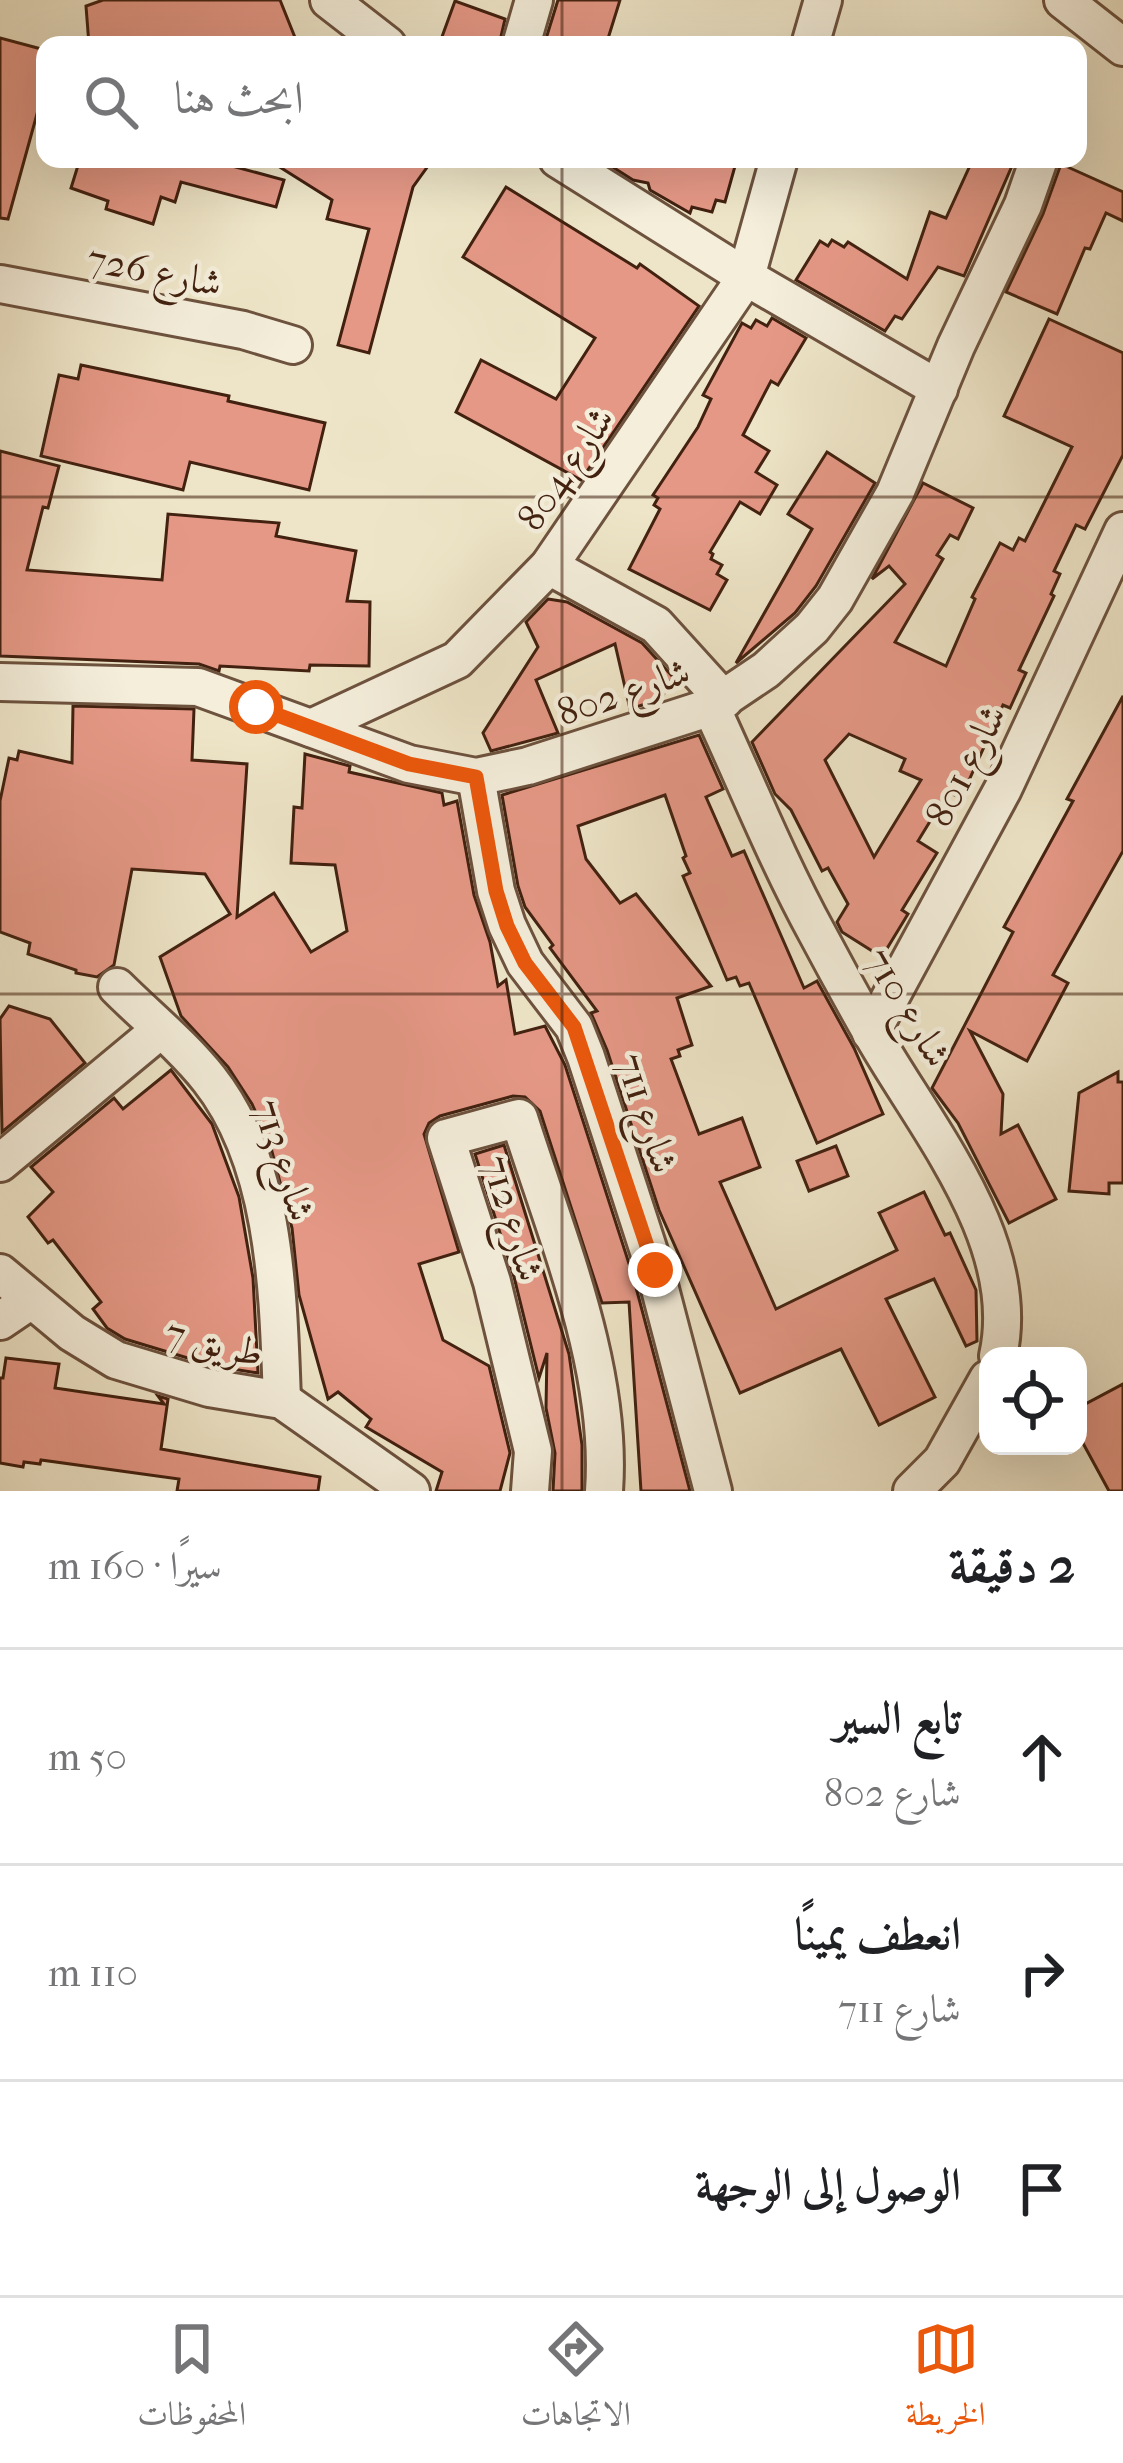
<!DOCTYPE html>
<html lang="ar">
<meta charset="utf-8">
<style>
body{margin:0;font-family:"IM FELL French Canon",Amiri,serif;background:#f6f6f6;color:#202124;direction:rtl}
.controls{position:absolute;right:36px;bottom:36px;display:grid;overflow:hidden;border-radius:24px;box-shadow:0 12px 48px #0002}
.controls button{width:108px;height:108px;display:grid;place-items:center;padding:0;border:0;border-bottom:3px solid #e0e0e0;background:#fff;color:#202124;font:60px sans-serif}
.stop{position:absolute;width:36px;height:36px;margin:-27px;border:9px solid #ea580c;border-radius:50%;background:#fff}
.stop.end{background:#ea580c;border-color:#fff;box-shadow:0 3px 12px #0008}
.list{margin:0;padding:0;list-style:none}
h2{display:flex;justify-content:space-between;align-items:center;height:156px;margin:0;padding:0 48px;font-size:51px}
h2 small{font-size:39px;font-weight:400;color:#757577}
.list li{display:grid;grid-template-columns:78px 1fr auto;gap:36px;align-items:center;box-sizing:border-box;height:216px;padding:0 48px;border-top:3px solid #e0e0e0}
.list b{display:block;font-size:45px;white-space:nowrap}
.list p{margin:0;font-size:39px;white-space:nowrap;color:#757577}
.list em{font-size:39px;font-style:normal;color:#757577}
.icon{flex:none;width:66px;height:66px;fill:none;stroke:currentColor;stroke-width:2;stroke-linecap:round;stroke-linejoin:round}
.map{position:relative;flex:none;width:1123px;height:1491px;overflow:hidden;direction:ltr}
.search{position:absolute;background:#fff;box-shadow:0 12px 48px #0002;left:36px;right:36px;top:36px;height:132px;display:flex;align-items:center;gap:30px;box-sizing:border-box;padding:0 42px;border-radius:24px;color:#757577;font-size:45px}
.sheet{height:804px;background:#fff}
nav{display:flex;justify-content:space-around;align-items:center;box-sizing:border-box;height:168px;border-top:3px solid #e0e0e0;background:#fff;font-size:33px;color:#757577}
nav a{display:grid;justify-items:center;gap:6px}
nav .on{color:#ea580c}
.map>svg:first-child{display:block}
.building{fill:#e59886;stroke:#422110;stroke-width:3;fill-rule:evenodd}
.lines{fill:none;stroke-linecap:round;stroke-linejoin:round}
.minor-casing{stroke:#6d523e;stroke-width:42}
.minor{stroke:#f4eedb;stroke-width:36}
.route{stroke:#ea580c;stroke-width:15}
.grid{fill:none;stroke:#422110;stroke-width:3;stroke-opacity:0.55}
.labels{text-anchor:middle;stroke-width:9;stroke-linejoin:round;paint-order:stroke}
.street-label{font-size:39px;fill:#422110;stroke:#f4eedb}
</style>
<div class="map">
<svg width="1123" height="1491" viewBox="0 0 1123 1491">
<rect width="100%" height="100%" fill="#eee5c8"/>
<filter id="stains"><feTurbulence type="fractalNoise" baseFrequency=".00167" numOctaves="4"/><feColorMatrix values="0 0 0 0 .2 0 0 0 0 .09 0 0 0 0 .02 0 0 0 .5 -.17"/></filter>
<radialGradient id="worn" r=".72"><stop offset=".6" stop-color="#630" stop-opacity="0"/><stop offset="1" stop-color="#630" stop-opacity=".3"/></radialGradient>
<!-- building -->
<g class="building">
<path d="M103,0H280L298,45H89L86,6Z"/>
<path d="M558,0H620L606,45H544Z"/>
<path d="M455,1L505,19L499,45H439Z"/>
<path d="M0,38L45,50V85L8,219L0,218Z"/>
<path d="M80,159H206L284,180L276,207L181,182L175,202L161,197L153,224L106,209L108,201L71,188Z"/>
<path d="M267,159H433L413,187L369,353L338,345L369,229L327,219L332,200Z"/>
<path d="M600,159H737L725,202L716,200L712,212L692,207L690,213L650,190L648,183L633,180Z"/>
<path d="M973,159H1015L964,276L938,267L902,319L895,316L885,331L796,280L820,241L828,246L832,240L844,247L848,242L907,279L930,212L946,218Z"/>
<path d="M1061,164L1123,192V221L1106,213L1090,249L1085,248L1057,314L1006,292L1043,214Z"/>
<path d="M506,187L637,268L640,264L699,306L581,480L456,412L481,360L556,399L595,338L463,257Z"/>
<path d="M772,318L806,338L778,385L771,381L743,435L769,451L756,472L777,485L760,514L740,502L710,552L713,554L711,559L722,565L717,574L727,580L710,610L629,569L660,509L654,505L658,498L653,495L698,427L711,399L703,395L742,323L751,328L756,320L767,326Z"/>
<path d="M1049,319L1123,353V455L1085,529L1076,525L1054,571L1060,574L1051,594L1054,596L1019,670L1026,673L1010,708L1003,705L961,798L948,792L918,841L937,853L902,910L908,914L883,955L877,954L842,932L837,922L848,904L828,868L822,871L791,810L775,794L752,742L905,584L889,566L872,579L923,483L973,508L958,539L950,535L937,555L943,559L895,642L946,666L975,599L972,597L1000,543L1013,550L1019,538L1025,541L1072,447L1004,416ZM849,734L905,759L900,771L921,780L874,857L825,760Z"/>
<path d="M81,365L229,396L228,401L325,423L309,490L190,462L183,490L41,456L59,375L78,379Z"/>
<path d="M0,451L59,466L48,508L43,507L27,570L162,580L168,514L279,523L276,536L356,551L347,601L370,602L369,666L310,665L309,671L220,666L219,671L199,664L0,656Z"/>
<path d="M827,452L875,483L816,586L795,613L736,663L812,529L788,514Z"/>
<path d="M548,599L567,602L642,643L673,677L661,699L630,709L615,644L536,680L558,733L491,751L483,733L538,647L526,622Z"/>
<path d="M1123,696V851L1053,975L1068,983L1027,1061L970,1031L1003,1094L1001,1134L1018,1125L1056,1199L1009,1223L958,1123L932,1088L1013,932L1004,927L1073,801L1067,799Z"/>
<path d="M73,706L194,709L192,760L247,764L237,917L274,893L311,952L347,931L335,865L291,863L294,807L302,808L305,754L350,766L349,772L442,793L444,805L457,801L474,895L490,942L498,986L506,980L515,1034L545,1026L565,1065L633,1276L690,1491H641L629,1302L602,1303L540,1111L525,1097L513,1096L440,1116L429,1123L424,1134L459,1252L419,1264L443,1340L489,1366L510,1453L500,1491H436L442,1472L366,1427L371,1419L338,1392L328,1399L299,1295L292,1228L270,1144L252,1104L228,1067L181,1016L160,957L230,914L205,874L132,869L114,965L97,977L76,973V970L28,954L30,943L0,932V801L9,758L17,760L19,751L72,763Z"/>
<path d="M699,735L723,789L706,797L732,856L744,851L804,988L817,981L854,1048L883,1114L817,1143L749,983L740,986L736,977L727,980L683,876L690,873L683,858L686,856L665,795L578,826L586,859L620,903L636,894L711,986L677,998L692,1045L678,1050L680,1056L671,1059L699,1134L742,1118L760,1167L720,1182L776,1309L897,1250L879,1213L924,1192L945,1235L950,1233L976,1290L977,1341L966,1346L934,1279L886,1299L935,1397L879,1425L841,1349L740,1393L659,1210L607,1050L591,1013L597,1011L550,948L553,945L525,907L518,886L502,795Z"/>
<path d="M9,1006L50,1019L85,1063L2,1132L0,1019Z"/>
<path d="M171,1070L212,1124L239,1197L253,1278L258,1373L214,1366L125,1339L107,1328L93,1309L101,1302L53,1240L48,1243L28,1217L53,1192L31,1167L114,1098L123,1109Z"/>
<path d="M1118,1072V1082H1123V1183H1109V1194L1069,1191L1079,1093Z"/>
<path d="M504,1145L569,1354L582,1445V1491H553L555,1453L546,1408L547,1353L539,1378L514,1277L475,1154Z"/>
<path d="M836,1146L848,1176L809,1191L797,1161Z"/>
<path d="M6,1358L59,1364L55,1388L164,1404L158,1396L168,1399L161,1449L320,1477L318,1491H177L179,1479L41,1460L40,1464L24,1462L23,1467L0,1463V1378H3Z"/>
<path d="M1123,1384V1491H1109L1078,1434V1408Z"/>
</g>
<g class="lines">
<!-- minor casing -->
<g class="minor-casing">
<g id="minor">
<path d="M329,0L387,45"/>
<path d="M1063,0L1123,47"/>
<path d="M521,45L534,0"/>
<path d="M810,45L823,0"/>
<path d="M558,159L746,277L939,389"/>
<path d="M0,284L243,330L293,345"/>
<path d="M549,566L656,625L724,700"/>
<path d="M0,682L198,687L409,764L476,777L528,766L711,707L766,670L812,628L835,599L895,493L956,346L1023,205L1039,159"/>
<path d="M711,707C746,782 777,860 817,933C834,965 852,998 870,1030C923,1125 1024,1240 998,1356"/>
<path d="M311,728L457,660L549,566L746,277L779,159"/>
<path d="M476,777L496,891L507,925L525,963L574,1027L586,1057L655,1270L713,1491"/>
<path d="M117,987C147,1017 182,1045 209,1079C277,1165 278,1296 282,1400"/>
<path d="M871,1033L1003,789L1123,531"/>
<path d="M0,1163L160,1030"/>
<path d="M0,1273L72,1333L116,1360L209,1388L282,1400L411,1491"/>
<path d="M0,1321L31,1300"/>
<path d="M530,1491L533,1451L492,1282L446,1138L519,1118C556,1236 613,1367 604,1491"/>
<path d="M912,1491L942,1461L988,1379"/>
</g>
</g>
<!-- minor -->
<use href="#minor" class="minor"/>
</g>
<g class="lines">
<!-- route -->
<path class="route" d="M256,707L409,764L476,777L496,891L507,926L525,963L574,1027L655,1270"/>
</g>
<!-- grid -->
<path class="grid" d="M562,0V45M562,159V1491M0,497H1123M0,994H1123"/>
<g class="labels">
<!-- street labels -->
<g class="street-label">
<text transform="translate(155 270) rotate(11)" y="14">شارع 726</text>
<text transform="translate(565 468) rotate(-56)" y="14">شارع 804</text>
<text transform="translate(623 691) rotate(-19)" y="14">شارع 802</text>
<text transform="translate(965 765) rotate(-63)" y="14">شارع 801</text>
<text transform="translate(909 1007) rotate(59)" y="14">شارع 710</text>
<text transform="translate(648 1113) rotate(72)" y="14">شارع 711</text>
<text transform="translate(285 1160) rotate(72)" y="14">شارع 713</text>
<text transform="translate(514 1218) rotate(73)" y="14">شارع 712</text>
<text transform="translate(215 1342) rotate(13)" y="14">7 طريق</text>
</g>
</g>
<rect width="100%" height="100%" filter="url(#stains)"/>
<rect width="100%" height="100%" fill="url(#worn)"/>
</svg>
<div class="controls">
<button><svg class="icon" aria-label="locate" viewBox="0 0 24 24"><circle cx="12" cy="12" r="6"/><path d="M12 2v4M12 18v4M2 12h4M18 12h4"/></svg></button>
</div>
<div class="stop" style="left:256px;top:707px"></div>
<div class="stop end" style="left:655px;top:1270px"></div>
<div class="search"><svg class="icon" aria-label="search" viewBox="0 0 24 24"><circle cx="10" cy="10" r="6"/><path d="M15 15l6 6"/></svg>ابحث هنا</div>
</div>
<section class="sheet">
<h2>2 دقيقة<small>سيرًا · 160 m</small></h2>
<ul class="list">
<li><svg class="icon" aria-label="ahead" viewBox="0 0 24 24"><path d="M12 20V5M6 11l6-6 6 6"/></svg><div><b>تابع السير</b><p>شارع 802</p></div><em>50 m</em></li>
<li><svg class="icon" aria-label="right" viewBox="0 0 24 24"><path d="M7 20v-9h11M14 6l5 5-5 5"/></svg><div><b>انعطف يمينًا</b><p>شارع 711</p></div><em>110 m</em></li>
<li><svg class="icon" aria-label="arrive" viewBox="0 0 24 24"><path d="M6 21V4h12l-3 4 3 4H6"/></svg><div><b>الوصول إلى الوجهة</b></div></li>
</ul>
</section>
<nav>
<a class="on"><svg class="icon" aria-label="map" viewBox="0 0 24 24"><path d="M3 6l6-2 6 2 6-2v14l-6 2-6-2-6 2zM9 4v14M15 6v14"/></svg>الخريطة</a>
<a><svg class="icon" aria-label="directions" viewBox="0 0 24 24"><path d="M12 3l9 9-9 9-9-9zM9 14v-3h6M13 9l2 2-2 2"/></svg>الاتجاهات</a>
<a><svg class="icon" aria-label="saved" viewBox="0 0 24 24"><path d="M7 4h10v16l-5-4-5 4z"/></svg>المحفوظات</a>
</nav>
